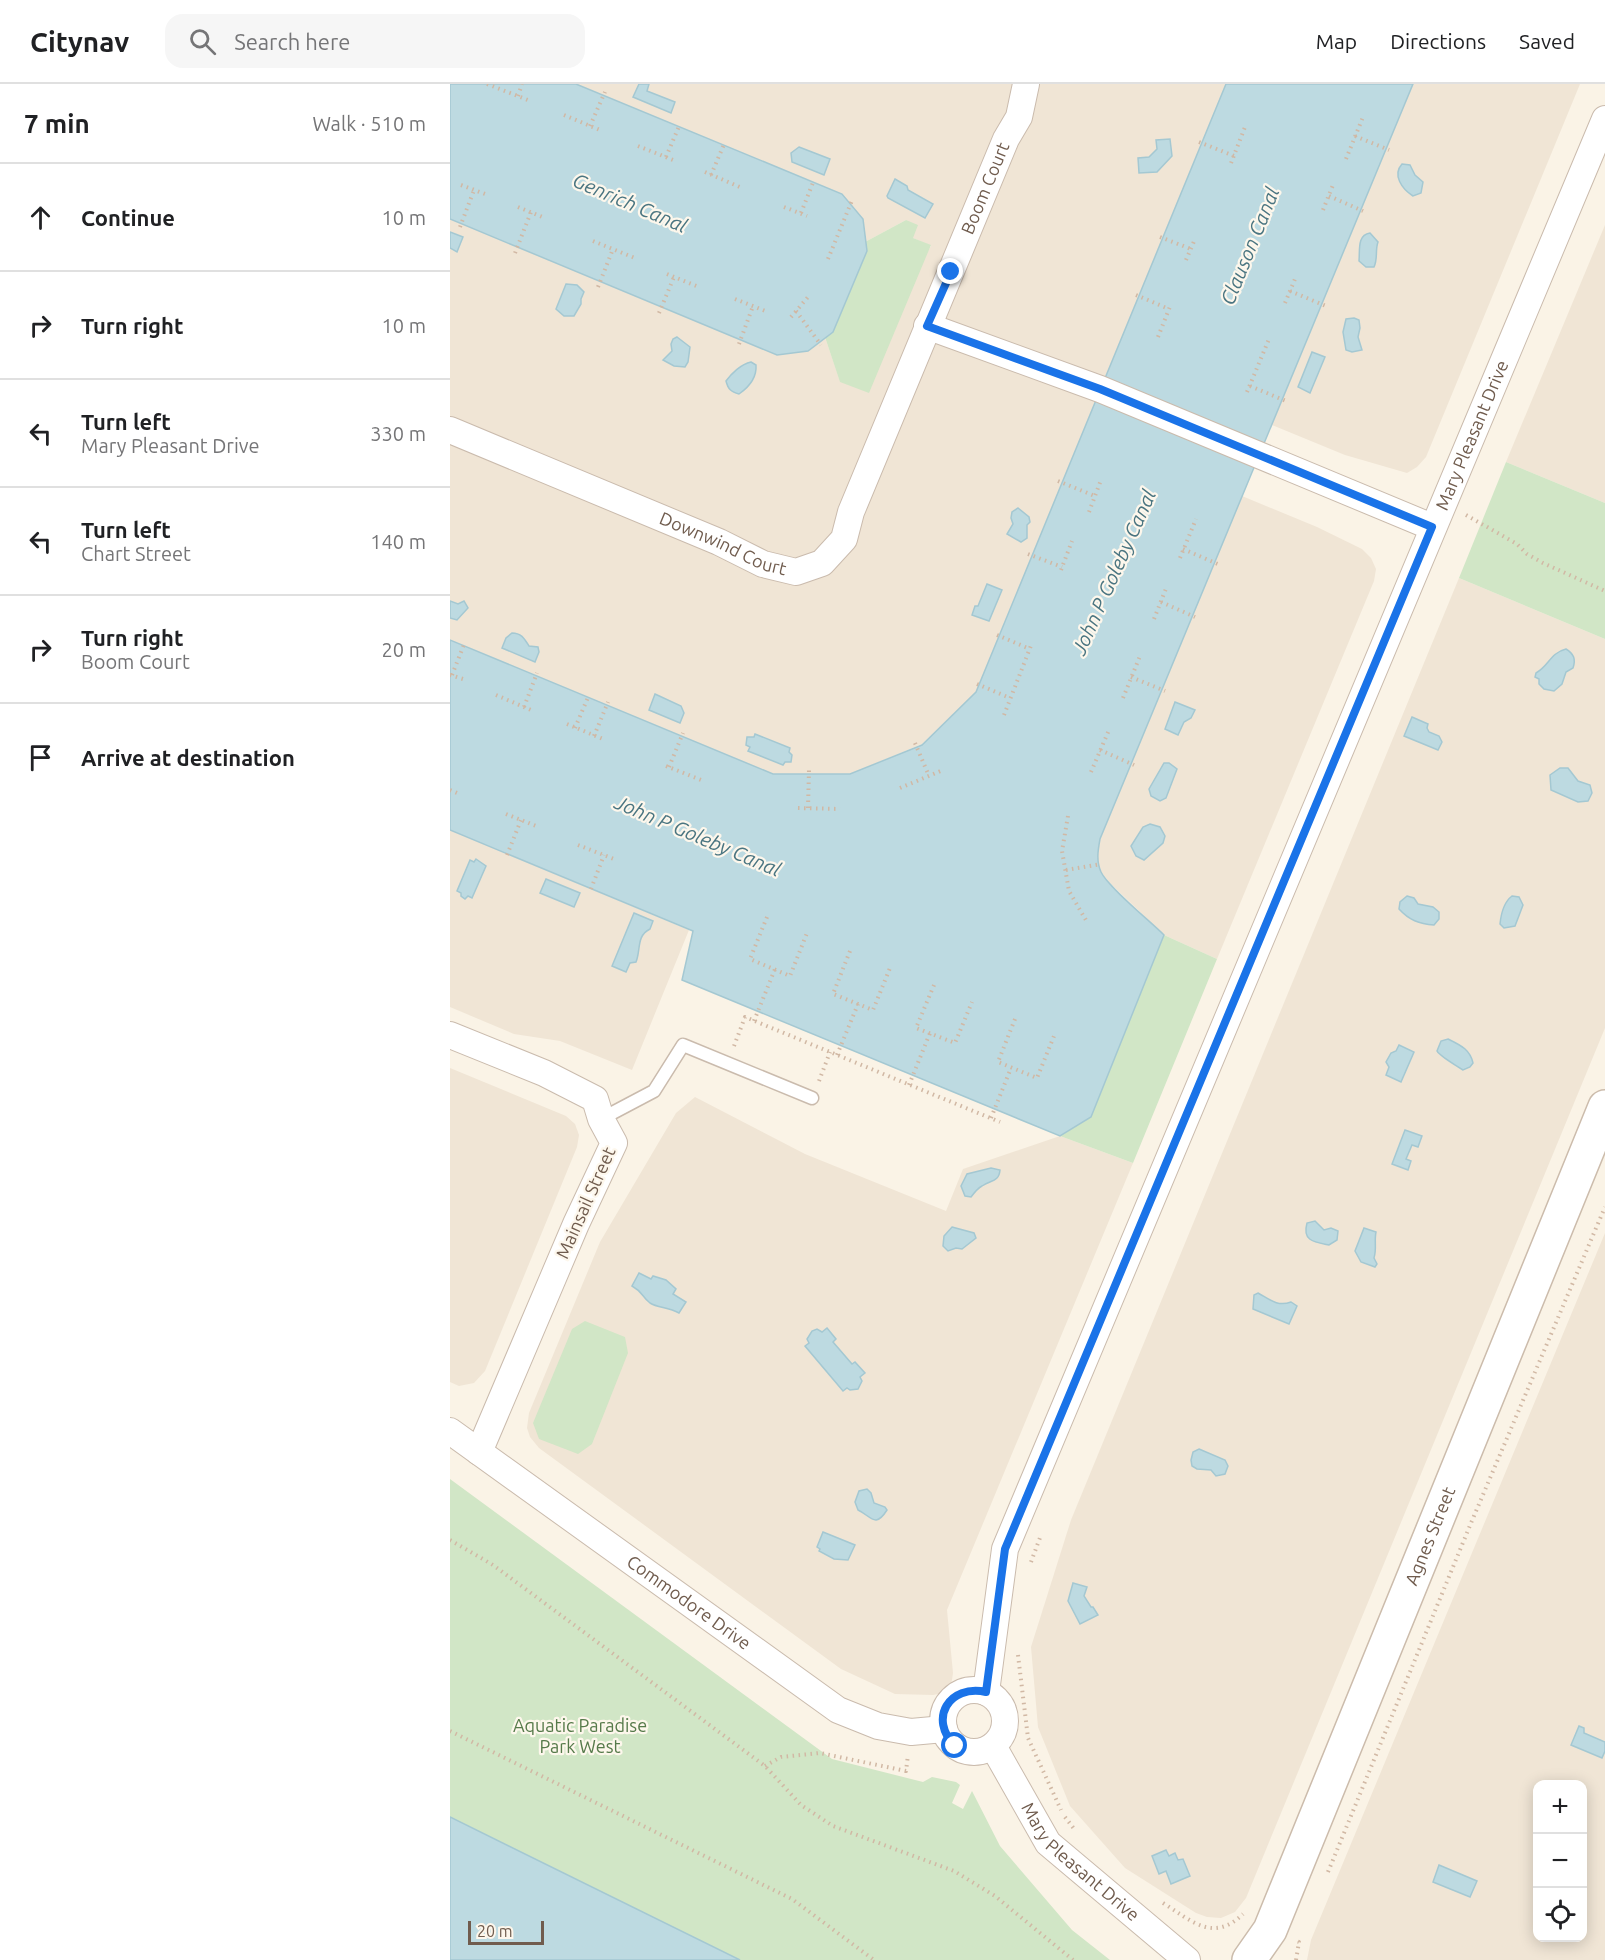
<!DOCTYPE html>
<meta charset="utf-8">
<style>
body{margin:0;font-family:Ubuntu,sans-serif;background:#f6f6f6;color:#202124}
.controls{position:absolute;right:18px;bottom:18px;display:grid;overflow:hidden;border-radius:12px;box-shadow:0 3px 15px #0003}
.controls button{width:54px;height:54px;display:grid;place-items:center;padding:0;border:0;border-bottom:2px solid #e0e0e0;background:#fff;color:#202124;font:30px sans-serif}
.scale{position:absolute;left:18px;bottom:15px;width:76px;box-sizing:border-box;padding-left:6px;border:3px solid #705c4e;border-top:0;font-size:16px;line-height:21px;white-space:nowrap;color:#705c4e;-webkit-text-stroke:4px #fdf7ec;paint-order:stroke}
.stop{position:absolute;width:18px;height:18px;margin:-14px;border:4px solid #1a73e8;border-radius:50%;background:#fff}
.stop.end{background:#1a73e8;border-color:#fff;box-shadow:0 2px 6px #0008}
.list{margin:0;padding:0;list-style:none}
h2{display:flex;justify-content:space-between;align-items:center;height:78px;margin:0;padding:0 24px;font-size:26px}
h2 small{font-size:20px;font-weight:400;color:#757577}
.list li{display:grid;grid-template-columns:39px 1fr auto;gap:18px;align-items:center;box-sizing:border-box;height:108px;padding:0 24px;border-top:2px solid #e0e0e0}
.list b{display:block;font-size:22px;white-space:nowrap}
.list p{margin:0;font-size:20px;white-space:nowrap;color:#757577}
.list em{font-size:20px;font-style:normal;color:#757577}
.icon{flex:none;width:33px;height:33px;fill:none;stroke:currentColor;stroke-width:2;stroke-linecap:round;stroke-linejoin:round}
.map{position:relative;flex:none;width:1155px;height:1876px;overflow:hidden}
header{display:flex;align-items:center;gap:36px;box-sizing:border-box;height:84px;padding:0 30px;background:#fff;border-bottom:2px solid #e0e0e0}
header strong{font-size:28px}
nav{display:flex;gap:33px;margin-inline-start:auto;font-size:21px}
.search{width:420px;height:54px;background:#f6f6f6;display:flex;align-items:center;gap:15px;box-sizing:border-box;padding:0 21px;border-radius:18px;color:#757577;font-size:22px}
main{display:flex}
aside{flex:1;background:#fff}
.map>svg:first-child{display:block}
.residential{fill:#f0e5d5;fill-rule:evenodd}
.green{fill:#d1e6c6}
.water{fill:#bddae1;stroke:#a4c8d2;stroke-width:1.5}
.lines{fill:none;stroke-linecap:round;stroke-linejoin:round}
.lane-casing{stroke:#cabbad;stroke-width:15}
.street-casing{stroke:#cabbad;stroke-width:28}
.secondary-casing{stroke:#ccbcac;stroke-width:36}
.path{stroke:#d1b8a4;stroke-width:4;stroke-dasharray:1.5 4.5;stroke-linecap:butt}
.lane{stroke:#fff;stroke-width:12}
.street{stroke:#fff;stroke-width:26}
.secondary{stroke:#fff;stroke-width:33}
.route{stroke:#1a73e8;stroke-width:8}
.labels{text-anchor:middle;stroke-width:4.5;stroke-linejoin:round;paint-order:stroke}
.street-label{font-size:18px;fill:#705c4e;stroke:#fdf7ec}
.park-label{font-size:18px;fill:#567a4a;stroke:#fdf7ec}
.water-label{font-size:20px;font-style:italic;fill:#4a7581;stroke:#fdf7ec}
</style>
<header>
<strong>Citynav</strong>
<div class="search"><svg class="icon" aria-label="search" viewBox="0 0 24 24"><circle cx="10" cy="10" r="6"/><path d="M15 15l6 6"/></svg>Search here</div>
<nav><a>Map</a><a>Directions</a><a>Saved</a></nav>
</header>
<main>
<aside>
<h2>7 min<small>Walk · 510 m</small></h2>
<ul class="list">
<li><svg class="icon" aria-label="ahead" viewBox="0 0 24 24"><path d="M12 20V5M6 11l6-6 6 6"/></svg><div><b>Continue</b></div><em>10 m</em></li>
<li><svg class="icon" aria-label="right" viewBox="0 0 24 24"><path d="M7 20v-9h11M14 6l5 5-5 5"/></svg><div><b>Turn right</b></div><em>10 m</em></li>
<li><svg class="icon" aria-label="left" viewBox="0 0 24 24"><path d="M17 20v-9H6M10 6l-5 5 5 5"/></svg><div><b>Turn left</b><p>Mary Pleasant Drive</p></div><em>330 m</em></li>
<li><svg class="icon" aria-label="left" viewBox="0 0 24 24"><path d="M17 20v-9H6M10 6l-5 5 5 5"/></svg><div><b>Turn left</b><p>Chart Street</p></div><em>140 m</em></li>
<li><svg class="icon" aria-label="right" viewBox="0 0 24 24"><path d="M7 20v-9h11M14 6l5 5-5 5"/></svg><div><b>Turn right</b><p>Boom Court</p></div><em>20 m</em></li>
<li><svg class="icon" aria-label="arrive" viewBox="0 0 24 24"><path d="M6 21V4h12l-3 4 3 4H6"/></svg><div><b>Arrive at destination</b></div></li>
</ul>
</aside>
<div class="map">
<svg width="1155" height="1876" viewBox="0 0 1155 1876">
<rect width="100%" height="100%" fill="#faf3e6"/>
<!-- residential -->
<g class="residential">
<path d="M126,0H776L526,608L472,660L400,690H323L0,556V135L327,271L358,267L375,253L390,297L481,162L463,154L456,136L415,158L413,135L392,110Z"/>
<path d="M963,0H1130L976,373L967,383L957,389L895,371L822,341Z"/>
<path d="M1155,141V419L1056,378Z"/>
<path d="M792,412L867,443L912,465L921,474L926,485L924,497L767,875L714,851L660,799L651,788L647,774L650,755Z"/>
<path d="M1009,494L1155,555V944L796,1814L785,1828L771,1834L757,1833L746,1829L675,1784L620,1722L588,1643L581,1563L621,1436Z"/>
<path d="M0,746L239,846L182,986L110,957L64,950L0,923Z"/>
<path d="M0,984L116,1032L125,1040L129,1051L127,1063L35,1287L24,1299L9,1302L0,1298Z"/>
<path d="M245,1013L355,1070L496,1127L513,1085L610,1052L683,1079L497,1526L503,1589L501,1602L494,1609L483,1611L445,1610L391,1585L89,1364L80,1353L77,1344L79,1329L150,1158L226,1029Z"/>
<path d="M1155,1149V1876H857L861,1856ZM1088,1700H1132V1854H1088Z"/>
</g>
<!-- green -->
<g class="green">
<path d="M456,136L468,141L463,154L481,161L419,309L390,298L375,253L383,248L417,167L415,158Z"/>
<path d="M1056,378L1155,419V555L1009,494Z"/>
<path d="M714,851L767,875L683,1079L610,1052L641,1033Z"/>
<path d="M135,1237L175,1253L178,1269L142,1360L128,1370L89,1355L83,1339L122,1245Z"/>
<path d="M0,1395L382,1675L473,1698L482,1693L506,1698L510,1701L502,1719L513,1725L522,1707L550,1762L622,1846L660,1876H52L0,1840Z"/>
</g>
<!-- water -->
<g class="water">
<path d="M0,0H126L392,110L413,135L417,167L383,248L358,267L327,271L0,135Z"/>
<path d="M189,0H199L197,7L225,18L221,29L183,13Z"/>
<path d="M776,0H963L650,755C648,766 646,777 651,788C658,803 700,837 714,851L641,1033L610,1052L232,896L243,847L0,746V556L323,690H400L472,661L526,608Z"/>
<path d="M720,55L722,72L707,88L689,89L688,74L699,73L707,65L706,56Z"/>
<path d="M349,63L380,75L374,91L342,78L341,69Z"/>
<path d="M952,80L960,81L965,91L973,98L971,109L963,112C952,105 942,91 952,80Z"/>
<path d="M445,95L457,102L458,106L483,120L475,134L438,114L437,112Z"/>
<path d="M0,148L13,153L7,168L0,164Z"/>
<path d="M920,149L928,158C925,166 928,175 924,183H916L909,177C910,166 907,151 920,149Z"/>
<path d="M116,200L127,201L134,208L131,215V220L124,232H114L106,225Z"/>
<path d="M904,234L909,236L910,244L908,253L912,266L902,268L896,266L893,248L896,235Z"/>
<path d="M227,253L240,263L238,278L235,283L224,282L213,276L222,267L221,260L223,255Z"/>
<path d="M862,268L875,273L860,309L848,303Z"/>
<path d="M301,278L306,281C307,294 299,303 289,310C281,308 278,305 276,297C281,290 291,280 301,278Z"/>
<path d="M568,424L579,433L580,438L577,441V454L571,458L557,450L563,440L561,434L562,428Z"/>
<path d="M537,500L552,506L539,537L522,531L525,522H528Z"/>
<path d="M0,517L8,520L14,517L18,524L7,536L0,534Z"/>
<path d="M62,549C71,549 74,554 79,562L88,563L89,568L85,578L52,564L56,554Z"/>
<path d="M1116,565C1124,570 1126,575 1123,584L1116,588L1112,600L1104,607L1094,605L1089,600V595L1085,593L1086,589C1099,582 1100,569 1116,565Z"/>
<path d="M205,610L231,622L234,629L230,639L199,626Z"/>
<path d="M725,618L745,626L741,634L734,638L728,651L715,645Z"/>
<path d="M962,633L978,640L977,644L979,648L989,652L992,658L988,666L954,652Z"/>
<path d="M305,650L340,664L339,668L342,671L341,678H335L333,681L298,667L300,663L296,661L297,653H304Z"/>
<path d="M714,679H719L727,685L716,714L710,717L701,712L699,705Z"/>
<path d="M1110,684H1118L1128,697L1140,701L1142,709L1138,717L1128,718L1101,706L1100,691Z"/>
<path d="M700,740L710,743L715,752L713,759L694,776L686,772L681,762L693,743Z"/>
<path d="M26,775L36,782L22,814L18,812L15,815L11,812V809L7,807L20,776L24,778Z"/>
<path d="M96,795L130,809L124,823L90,809Z"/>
<path d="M957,812L964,814L968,820L983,823L989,828V835L984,841C969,840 959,836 949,825L950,818Z"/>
<path d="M1062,812L1069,813L1073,821L1065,842L1054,844L1050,840C1051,830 1054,818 1062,812Z"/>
<path d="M184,829L203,837L200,845C186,852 191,866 186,878L180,879L176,888L162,882Z"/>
<path d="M998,955C1010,961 1020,965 1023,979L1020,983L1013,986C1008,983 989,971 987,967L991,957Z"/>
<path d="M949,961L964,968L951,998L936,991L939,983L936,978L941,969L946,967Z"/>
<path d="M955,1046L972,1052L968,1063L962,1061L956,1075L961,1077L958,1086L942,1080Z"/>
<path d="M541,1084L550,1086C549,1098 541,1096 532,1102C528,1104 524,1109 521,1113L515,1112L511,1102L517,1090Z"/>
<path d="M865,1137L874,1146L881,1144L888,1147L887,1156L879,1161C864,1158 852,1157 857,1139Z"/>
<path d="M502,1143L524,1149L526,1154L512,1165L506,1164L498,1167L493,1162L494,1152Z"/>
<path d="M914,1144L926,1148C924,1157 927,1164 924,1174L927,1180L925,1183L911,1178L905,1167Z"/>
<path d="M189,1189L201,1195L203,1192L216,1196L226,1205L223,1210L236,1218L229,1229C218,1223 208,1224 200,1219C192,1213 193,1208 182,1202Z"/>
<path d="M808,1209C819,1215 827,1223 841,1218L847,1222L839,1240L803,1225L804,1211Z"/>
<path d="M377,1244L386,1255L383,1258L402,1280L405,1278L415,1289L410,1293L412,1297L408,1305L400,1306L397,1304L393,1307L355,1262L359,1259L357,1255L362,1247L367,1245L372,1248Z"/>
<path d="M749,1365L775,1376L778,1382L775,1390L766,1392L761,1386L747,1385L742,1382L741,1376L743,1368Z"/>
<path d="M417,1405L421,1409L424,1419L435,1423L437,1426C425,1445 421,1432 408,1426L405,1418L409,1407Z"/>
<path d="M373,1448L405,1461L398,1476L384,1475L369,1467L370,1465L367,1463Z"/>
<path d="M623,1499L637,1503L634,1512L641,1523H643L648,1531L630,1540L618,1517Z"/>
<path d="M1129,1642L1134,1644V1649L1155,1658V1667L1152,1674L1121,1661Z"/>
<path d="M0,1733L290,1876H0Z"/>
<path d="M716,1766L719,1772L725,1769L728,1776L733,1775L740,1792L721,1800L716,1787L709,1790L702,1772Z"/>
<path d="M989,1781L1027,1797L1020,1813L983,1798Z"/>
</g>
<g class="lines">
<!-- lane casing -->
<g class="lane-casing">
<path id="lane" d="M151,1035L204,1007L233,961L362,1014"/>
</g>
<!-- street casing -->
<g class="street-casing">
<g id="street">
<path d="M477,242L650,305L982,443"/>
<path id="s1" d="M0,346L269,458L313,480L346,488L372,479L394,455L401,428L556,55L569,33L576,0"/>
<path d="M0,951L94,989L145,1015L151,1035L164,1059L126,1140L29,1368"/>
<path id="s2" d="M0,1347L388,1626L428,1642L461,1648L494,1645"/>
<circle cx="524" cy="1637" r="31"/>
<path id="s3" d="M536,1608L555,1465L1155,35"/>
<path id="s4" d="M543,1662L598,1759L737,1876"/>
</g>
</g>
<!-- secondary casing -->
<g class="secondary-casing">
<g id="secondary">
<path id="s5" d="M799,1876L820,1846L1155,1023"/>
</g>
</g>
<!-- path -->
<g class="path">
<path d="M37,0L78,16"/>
<path d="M68,12L72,0"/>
<path d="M114,31L150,46"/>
<path d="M140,42L155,8"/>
<path d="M905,52L939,66"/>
<path d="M749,58L784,72"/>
<path d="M188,62L223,76"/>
<path d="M216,73L230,40"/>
<path d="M896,75L913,33"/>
<path d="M781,79L795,43"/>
<path d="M255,88L292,104"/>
<path d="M261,91L275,58"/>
<path d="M11,101L38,111"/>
<path d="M879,112L913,127"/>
<path d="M68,123L95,134"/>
<path d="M334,123L357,132"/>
<path d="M873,126L883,101"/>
<path d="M351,129L364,96"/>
<path d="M10,143L24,106"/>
<path d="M710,153L741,165"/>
<path d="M143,157L185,174"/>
<path d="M65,169L81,128"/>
<path d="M378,175L403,114"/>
<path d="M736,176L745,155"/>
<path d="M217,190L249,203"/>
<path d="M148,203L163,165"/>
<path d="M840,207L876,222"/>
<path d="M686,211L719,225"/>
<path d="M285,215L318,228"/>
<path d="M835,219L845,195"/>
<path d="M346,227L371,261"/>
<path d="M209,229L224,193"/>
<path d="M341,233L358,213"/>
<path d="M708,253L721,220"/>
<path d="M289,260L303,222"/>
<path d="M800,302L836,317"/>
<path d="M797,308L819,255"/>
<path d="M608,397L645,412"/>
<path d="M639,428L651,396"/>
<path d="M1016,431L1067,460L1077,470L1093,479L1155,507"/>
<path d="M733,465L770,481"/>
<path d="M578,470L612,483"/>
<path d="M730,474L746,435"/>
<path d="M611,486L622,457"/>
<path d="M711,518L745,533"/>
<path d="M704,535L717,502"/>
<path d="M547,551L580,565"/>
<path d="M0,591L13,595"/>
<path d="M2,591L15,558"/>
<path d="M681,593L715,607"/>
<path d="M527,600L560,614"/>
<path d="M46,611L81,626"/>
<path d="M673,614L690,572"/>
<path d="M74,623L87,589"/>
<path d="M554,631L582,559"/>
<path d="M117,640L153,655"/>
<path d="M125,644L139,611"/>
<path d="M144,652L158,618"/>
<path d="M465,659L479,692"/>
<path d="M650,666L684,681"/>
<path d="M216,682L251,696"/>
<path d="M219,683L233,649"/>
<path d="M641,688L659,646"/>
<path d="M450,704L493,686"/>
<path d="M0,706L7,709"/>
<path d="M348,724L390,725"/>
<path d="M358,724L359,686"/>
<path d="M56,730L86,742"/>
<path d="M618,732L612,767L619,807L637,838"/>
<path d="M128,761L164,775"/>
<path d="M57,771L71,736"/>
<path d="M616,786L651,780"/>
<path d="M141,805L154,771"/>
<path d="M317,833L300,875L340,892L357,849"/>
<path d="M400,867L383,910L423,926L440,884"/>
<path d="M484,901L466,944L505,959L522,918"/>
<path d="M565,935L548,978L587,994L604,952"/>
<path d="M304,937L325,885"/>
<path d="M284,962L295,933L550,1038"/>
<path d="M387,971L408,920"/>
<path d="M369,997L380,968"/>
<path d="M459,1001L480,949"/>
<path d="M541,1034L561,984"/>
<path d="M0,1456L43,1481L315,1682L351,1721L383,1742L504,1787L545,1812L623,1876"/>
<path d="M581,1478L591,1451"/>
<path d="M568,1571L578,1654L611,1726"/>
<path d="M0,1647L342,1815L424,1876"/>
<path d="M315,1682L331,1673L370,1669L456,1687L458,1671"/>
<path d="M615,1733L625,1746"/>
<path d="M878,1788L1021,1439L1155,1123"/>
<path d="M713,1819C742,1837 763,1859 793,1830"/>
<path d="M846,1876L849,1858L847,1857"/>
</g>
<!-- lane -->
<use href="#lane" class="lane"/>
<!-- street -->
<use href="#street" class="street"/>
<!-- secondary -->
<use href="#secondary" class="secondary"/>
</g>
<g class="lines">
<!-- route -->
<path class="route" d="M501,188L477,242L650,305L982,443L555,1465L536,1608C499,1600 478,1635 505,1662"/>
</g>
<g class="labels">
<!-- street labels -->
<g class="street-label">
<text dy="6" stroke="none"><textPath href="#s1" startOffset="813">Boom Court</textPath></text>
<text dy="6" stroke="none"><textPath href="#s3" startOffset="1352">Mary Pleasant Drive</textPath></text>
<text dy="6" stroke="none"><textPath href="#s1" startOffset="296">Downwind Court</textPath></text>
<text transform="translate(136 1119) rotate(-66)" y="6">Mainsail Street</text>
<text dy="6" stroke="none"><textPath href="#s5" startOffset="462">Agnes Street</textPath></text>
<text dy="6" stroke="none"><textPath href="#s2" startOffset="294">Commodore Drive</textPath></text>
<text dy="6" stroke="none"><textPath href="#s4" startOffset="147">Mary Pleasant Drive</textPath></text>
</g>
<!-- park labels -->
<g class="park-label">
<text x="130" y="1648">Aquatic Paradise<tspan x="130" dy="21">Park West</tspan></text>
</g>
<!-- water labels -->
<g class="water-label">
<text transform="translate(180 119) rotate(23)" y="7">Genrich Canal</text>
<text transform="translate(800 162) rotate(-68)" y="7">Clauson Canal</text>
<text transform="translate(664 488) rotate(-66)" y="7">John P Goleby Canal</text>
<text transform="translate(248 752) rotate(23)" y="7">John P Goleby Canal</text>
</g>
</g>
</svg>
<div class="controls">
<button>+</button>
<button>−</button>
<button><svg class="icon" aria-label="locate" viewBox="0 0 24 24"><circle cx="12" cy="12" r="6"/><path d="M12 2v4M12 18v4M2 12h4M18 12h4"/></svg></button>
</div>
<div class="scale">20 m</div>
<div class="stop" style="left:505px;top:1662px"></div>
<div class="stop end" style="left:501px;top:188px"></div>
</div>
</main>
